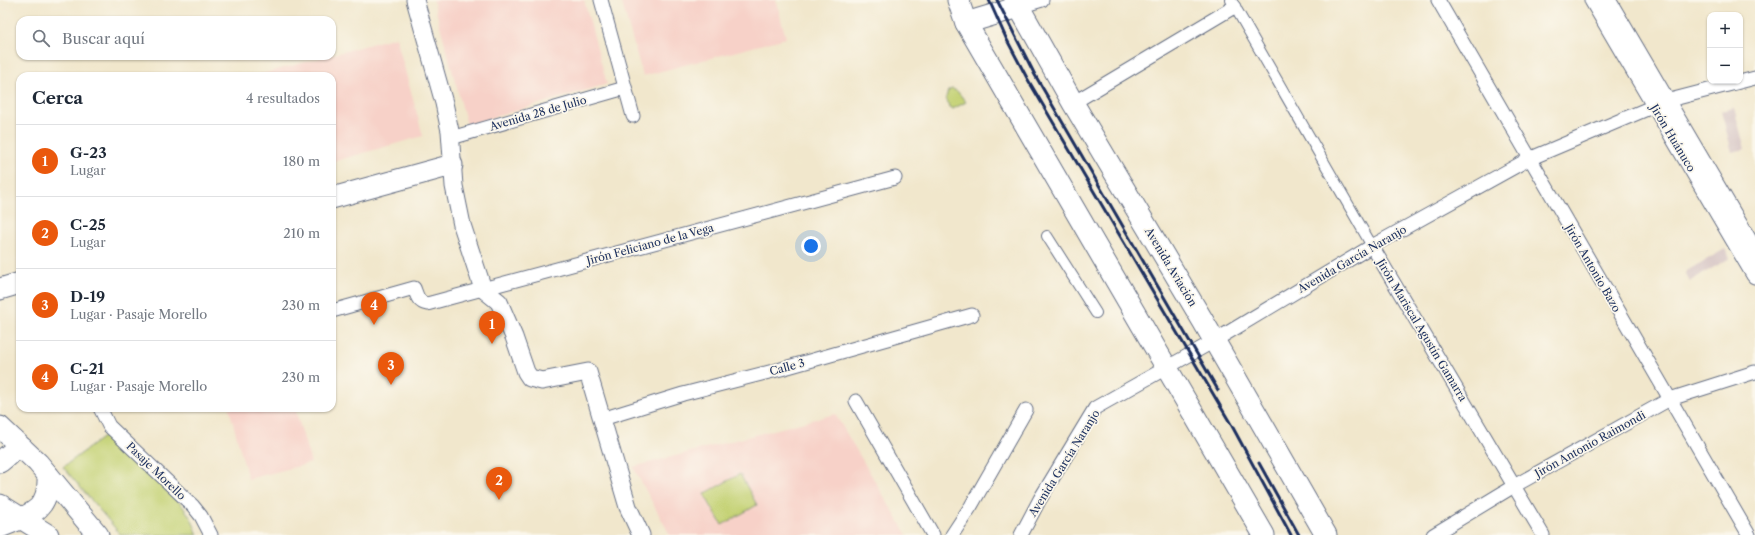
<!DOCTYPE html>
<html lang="es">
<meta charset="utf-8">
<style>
body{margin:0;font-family:"Libre Caslon Text",serif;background:#f2f2f3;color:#1f2937}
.controls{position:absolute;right:12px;top:12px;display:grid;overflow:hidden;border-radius:8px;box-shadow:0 1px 3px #0004}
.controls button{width:36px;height:36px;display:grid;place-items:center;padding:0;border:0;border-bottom:1px solid #e0e1e3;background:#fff;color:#1f2937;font:20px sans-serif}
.you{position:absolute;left:811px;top:246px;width:14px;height:14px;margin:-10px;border:3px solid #fff;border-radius:50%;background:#1a73e8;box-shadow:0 0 0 6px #1a73e833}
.badge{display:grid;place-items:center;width:26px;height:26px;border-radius:50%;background:#ea580c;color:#fff;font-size:13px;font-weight:700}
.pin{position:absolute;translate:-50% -33px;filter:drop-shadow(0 1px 2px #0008)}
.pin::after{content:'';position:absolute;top:21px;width:14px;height:12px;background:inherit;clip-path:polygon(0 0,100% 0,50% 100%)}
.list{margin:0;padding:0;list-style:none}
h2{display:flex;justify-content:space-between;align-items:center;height:52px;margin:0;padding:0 16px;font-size:17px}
h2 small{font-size:13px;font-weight:400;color:#747a83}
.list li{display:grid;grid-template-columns:26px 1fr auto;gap:12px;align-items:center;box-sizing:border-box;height:72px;padding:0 16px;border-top:1px solid #e0e1e3}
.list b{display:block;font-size:15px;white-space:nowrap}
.list p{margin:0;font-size:13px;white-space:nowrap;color:#747a83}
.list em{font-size:13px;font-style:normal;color:#747a83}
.icon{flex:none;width:22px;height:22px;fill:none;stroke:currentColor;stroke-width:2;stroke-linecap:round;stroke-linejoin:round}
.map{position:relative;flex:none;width:1755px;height:535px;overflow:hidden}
.search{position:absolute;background:#fff;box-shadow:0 1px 3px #0004;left:16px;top:16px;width:320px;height:44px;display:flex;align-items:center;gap:10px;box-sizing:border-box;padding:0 14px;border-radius:12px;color:#747a83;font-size:15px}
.panel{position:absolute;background:#fff;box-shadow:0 1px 3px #0004;left:16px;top:72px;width:320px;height:340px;border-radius:12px}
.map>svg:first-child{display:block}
.built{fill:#f7d1c8}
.industrial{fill:#d2bfc0}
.green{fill:#c4d274;stroke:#708069}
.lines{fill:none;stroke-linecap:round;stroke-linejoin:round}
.pedestrian-casing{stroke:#666f84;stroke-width:12}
.minor-casing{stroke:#666f84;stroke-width:15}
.tertiary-casing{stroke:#666f84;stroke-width:19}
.primary-casing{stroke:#666f84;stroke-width:23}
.pedestrian{stroke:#fff;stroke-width:10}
.minor{stroke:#fff;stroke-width:13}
.tertiary{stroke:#fff;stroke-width:17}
.primary{stroke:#fff;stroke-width:21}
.rail{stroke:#1b2f5e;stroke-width:3}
.labels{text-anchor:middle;stroke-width:3.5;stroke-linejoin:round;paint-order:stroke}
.street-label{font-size:11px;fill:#1b2f5e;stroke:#fbf7ec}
</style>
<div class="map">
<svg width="1755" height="535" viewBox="0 0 1755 535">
<rect width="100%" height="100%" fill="#fbf7ec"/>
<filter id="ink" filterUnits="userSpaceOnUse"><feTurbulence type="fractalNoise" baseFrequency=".025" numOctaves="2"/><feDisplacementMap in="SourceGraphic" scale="8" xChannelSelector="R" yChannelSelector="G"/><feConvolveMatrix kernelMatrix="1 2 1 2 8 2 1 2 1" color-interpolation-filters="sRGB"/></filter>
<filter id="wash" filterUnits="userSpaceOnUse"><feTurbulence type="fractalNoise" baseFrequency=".012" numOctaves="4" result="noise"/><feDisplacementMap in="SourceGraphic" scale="16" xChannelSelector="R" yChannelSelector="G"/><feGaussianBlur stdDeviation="0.9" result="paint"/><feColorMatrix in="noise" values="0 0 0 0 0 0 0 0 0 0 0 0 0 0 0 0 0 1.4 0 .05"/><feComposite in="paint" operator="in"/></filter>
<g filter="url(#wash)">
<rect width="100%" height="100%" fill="#f1e7cc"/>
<!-- built -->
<g class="built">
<path d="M433,0H584L607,84L467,125Z"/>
<path d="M621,0H776L786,38L643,76Z"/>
<path d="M396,37L423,136L332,162V76H255Z"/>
<path d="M229,408H295L311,463L248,479Z"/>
<path d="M835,414L907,535H670L633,467Z"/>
</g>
<!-- industrial -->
<g class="industrial">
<path d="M1734,108L1745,149L1732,152L1721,111Z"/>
<path d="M1725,249L1730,258L1690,281L1685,272Z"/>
</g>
<!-- green -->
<g class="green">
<path d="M952,89L957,91L966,102L953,109L949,107L946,97L948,91Z"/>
<path d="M105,436L181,504L191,518L198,535H121L63,467Z"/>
<path d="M740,474L757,505L722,525L704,494Z"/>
</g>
</g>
<g filter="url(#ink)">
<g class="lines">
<!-- pedestrian casing -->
<g class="pedestrian-casing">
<g id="pedestrian">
<path d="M1231,0L1372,246"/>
<path d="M1047,236L1096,313"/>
</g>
</g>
<!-- minor casing -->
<g class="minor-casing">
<g id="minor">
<path d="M601,0L633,116"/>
<path d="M1438,0L1749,535"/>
<path d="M1019,7L1042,0"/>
<path d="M1073,103L1234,7"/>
<path d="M451,138L625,88"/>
<path d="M1372,246L1543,535"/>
<path d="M332,311L414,288C417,296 418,302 427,304L895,178"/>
<path d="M856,401L933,535"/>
<path d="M100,408L109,426L193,506L201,516L211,535"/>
<path d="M602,419L683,394L781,369L972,315"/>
<path d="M952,535L971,506L1026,410"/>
<path d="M1021,535L1040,499L1095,408L1214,341L1372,246L1529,159L1666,101L1755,78"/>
<path d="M1433,535L1514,486L1670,399L1755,372"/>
</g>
</g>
<!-- tertiary casing -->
<g class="tertiary-casing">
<g id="tertiary">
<path d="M415,0L444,103L450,131L454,186L462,225L483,289L499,302L514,337L526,372L530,378L542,381L588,372L628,507L641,535"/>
<path d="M1593,0L1755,275"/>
<path d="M1607,0L1755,252"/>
</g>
</g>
<!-- primary casing -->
<g class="primary-casing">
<g id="primary">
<path d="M958,0L966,23L1264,535"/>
<path d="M1015,0L1073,103L1203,321L1326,535"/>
<path d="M966,23L1019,7"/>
<path d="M332,198L452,165"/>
<path d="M0,289L20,283"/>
<path d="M0,427L38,463L98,535"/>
<path d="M0,462L12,452L22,448"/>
<path d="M0,505L48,535"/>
<path d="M0,527C29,515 50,512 48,475"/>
</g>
</g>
<!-- pedestrian -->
<use href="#pedestrian" class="pedestrian"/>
<!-- minor -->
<use href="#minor" class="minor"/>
<!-- tertiary -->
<use href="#tertiary" class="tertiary"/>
<!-- primary -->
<use href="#primary" class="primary"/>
<!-- rail -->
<g class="rail">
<path d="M989,0L1006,38L1027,78L1232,426L1291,535"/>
<path d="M997,0L1035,75L1218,390"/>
<path d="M1259,463L1299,535"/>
</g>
</g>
</g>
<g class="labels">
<!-- street labels -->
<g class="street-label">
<text transform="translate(538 113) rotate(-16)" y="4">Avenida 28 de Julio</text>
<text transform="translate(1673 138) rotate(59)" y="4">Jirón Huánuco</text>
<text transform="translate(650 244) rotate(-15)" y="4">Jirón Feliciano de la Vega</text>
<text transform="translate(1352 259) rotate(-30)" y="4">Avenida García Naranjo</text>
<text transform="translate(1171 267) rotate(59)" y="4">Avenida Aviación</text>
<text transform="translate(1593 268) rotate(60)" y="4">Jirón Antonio Bazo</text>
<text transform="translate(1422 330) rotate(59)" y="4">Jirón Mariscal Agustín Gamarra</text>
<text transform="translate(787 367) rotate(-15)" y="4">Calle 3</text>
<text transform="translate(1590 444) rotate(-29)" y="4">Jirón Antonio Raimondi</text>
<text transform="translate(1064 463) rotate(-58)" y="4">Avenida García Naranjo</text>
<text transform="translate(156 471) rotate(44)" y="4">Pasaje Morello</text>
</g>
</g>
</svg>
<div class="controls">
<button>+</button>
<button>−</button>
</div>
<div class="you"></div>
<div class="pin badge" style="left:492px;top:344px">1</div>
<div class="pin badge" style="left:499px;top:500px">2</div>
<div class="pin badge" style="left:391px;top:385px">3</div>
<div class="pin badge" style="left:374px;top:325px">4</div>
<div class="search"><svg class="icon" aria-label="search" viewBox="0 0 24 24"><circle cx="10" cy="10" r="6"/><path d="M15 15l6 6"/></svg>Buscar aquí</div>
<section class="panel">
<h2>Cerca<small>4 resultados</small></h2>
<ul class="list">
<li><span class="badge">1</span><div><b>G-23</b><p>Lugar</p></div><em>180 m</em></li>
<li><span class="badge">2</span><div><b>C-25</b><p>Lugar</p></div><em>210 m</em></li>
<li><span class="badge">3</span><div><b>D-19</b><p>Lugar · Pasaje Morello</p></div><em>230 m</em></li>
<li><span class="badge">4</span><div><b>C-21</b><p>Lugar · Pasaje Morello</p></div><em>230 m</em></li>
</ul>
</section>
</div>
